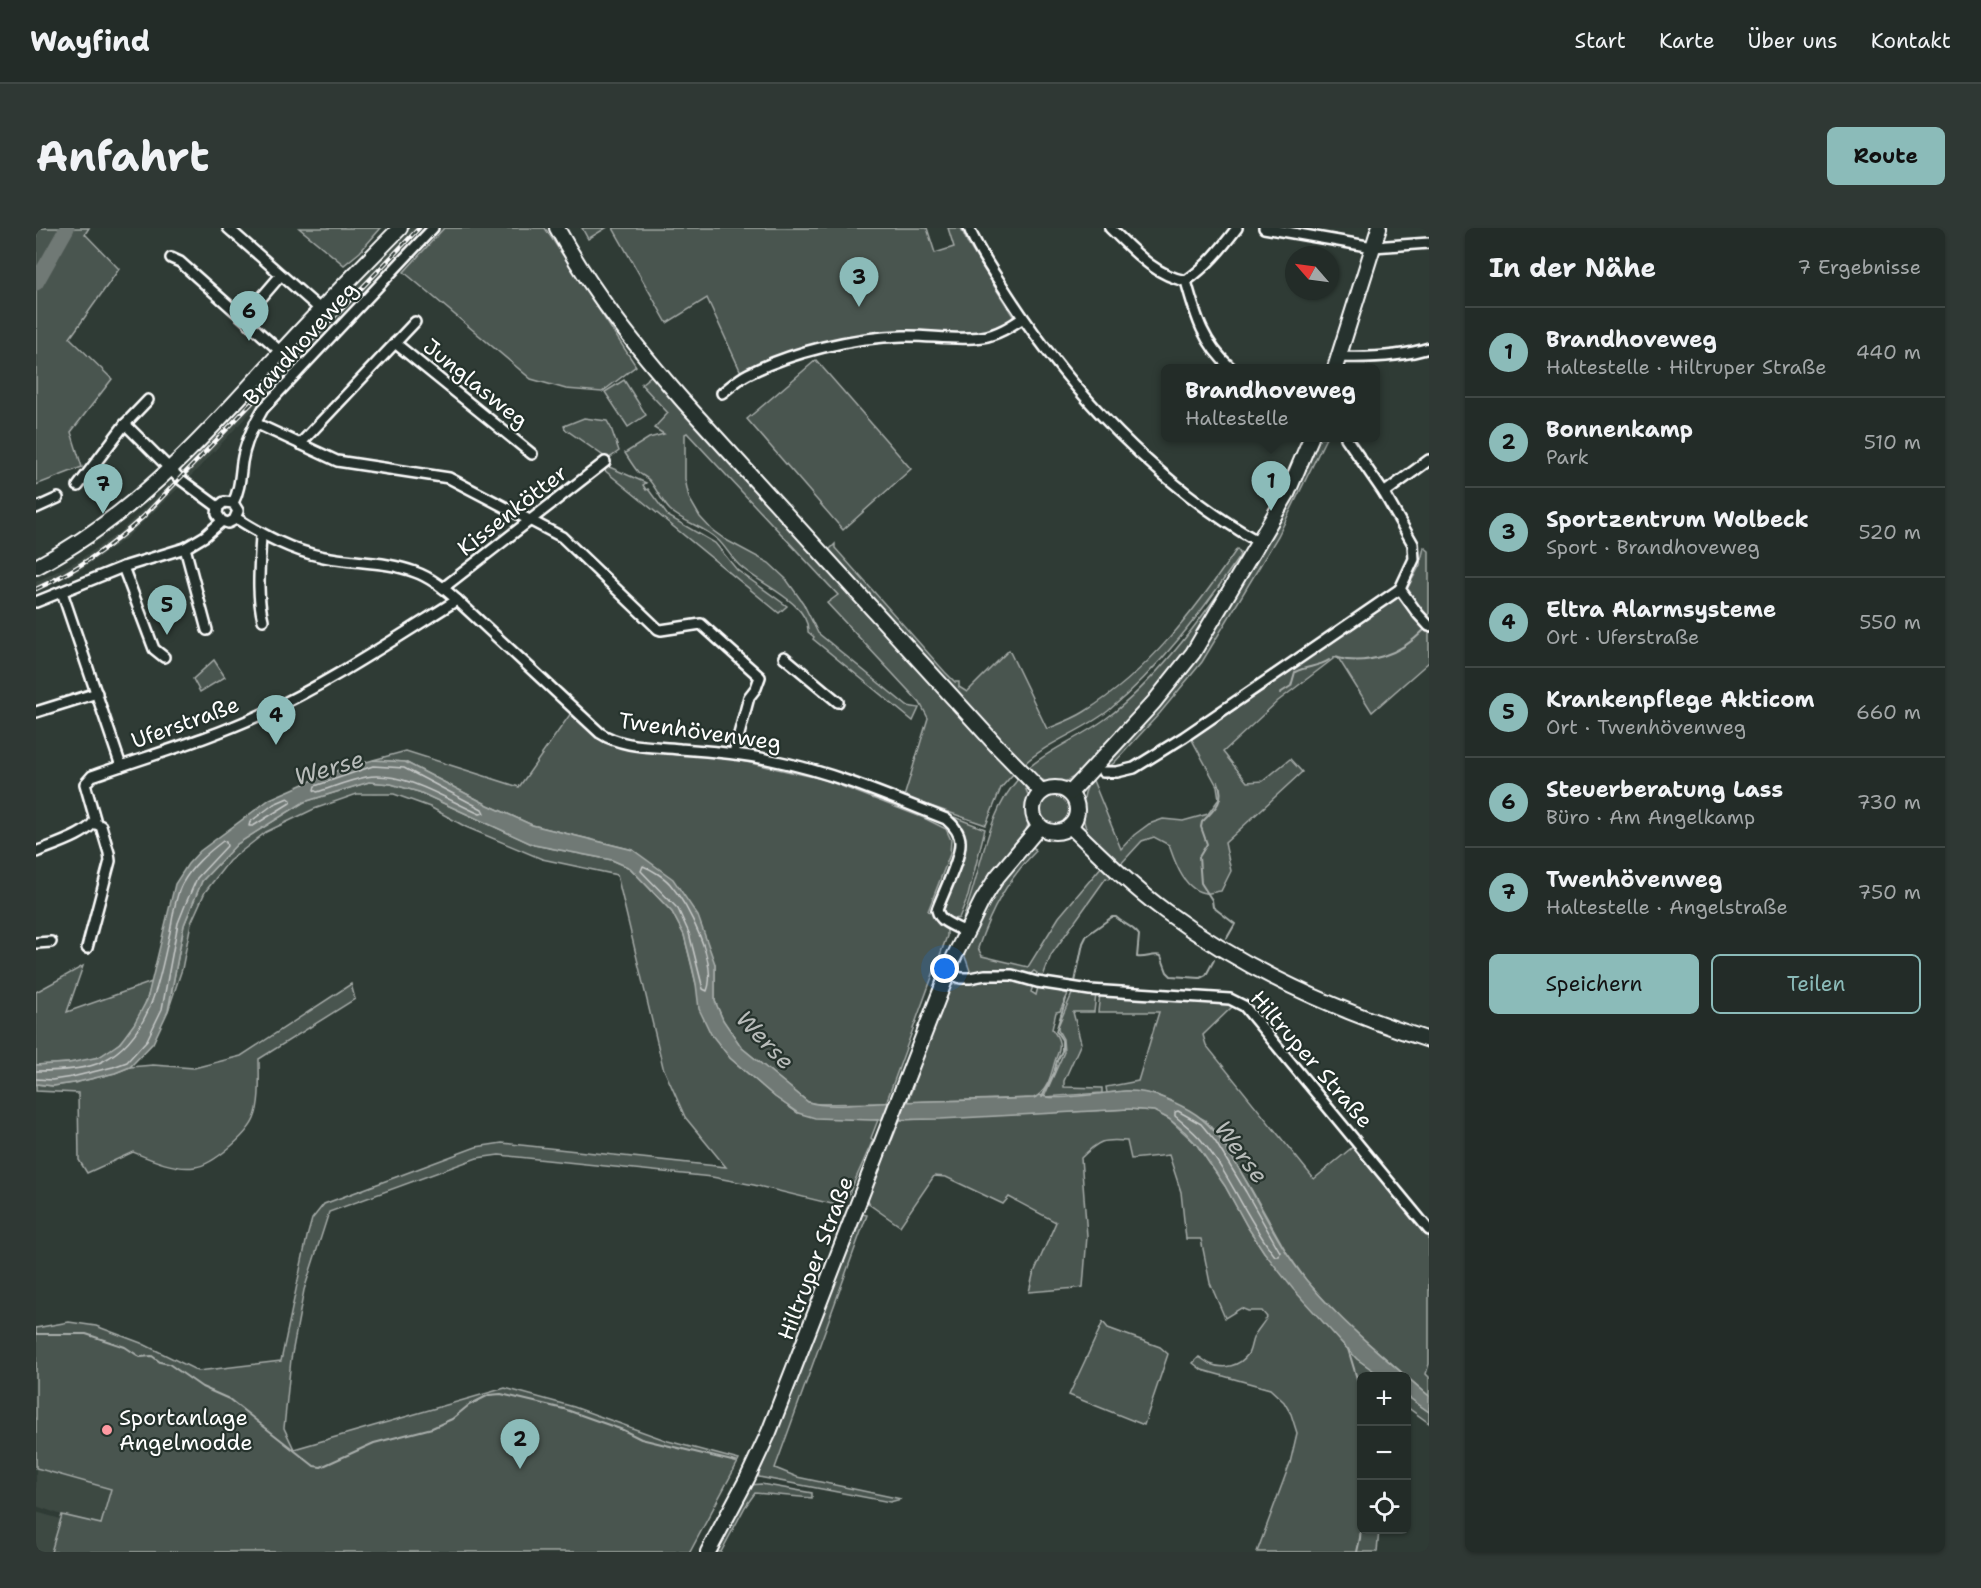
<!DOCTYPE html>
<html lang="de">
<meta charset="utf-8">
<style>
body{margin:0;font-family:"Shantell Sans",sans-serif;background:#2f3834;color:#f1f3f6}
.controls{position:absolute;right:18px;bottom:18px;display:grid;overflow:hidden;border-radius:9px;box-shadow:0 2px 4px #0004}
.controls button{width:54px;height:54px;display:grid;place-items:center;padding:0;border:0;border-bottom:2px solid #404845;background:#232c28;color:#f1f3f6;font:30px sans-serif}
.compass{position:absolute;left:1249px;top:18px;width:54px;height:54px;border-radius:50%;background:#232c28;box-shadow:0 2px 4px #0004;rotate:298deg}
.you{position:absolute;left:909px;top:741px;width:21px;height:21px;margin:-15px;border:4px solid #fff;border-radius:50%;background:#1a73e8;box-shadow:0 0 0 9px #1a73e833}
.badge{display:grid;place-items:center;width:39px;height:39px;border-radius:50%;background:#8bbbb9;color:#111;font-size:20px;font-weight:700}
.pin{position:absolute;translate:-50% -50px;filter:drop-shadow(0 2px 3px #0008)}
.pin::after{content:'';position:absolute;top:32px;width:21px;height:18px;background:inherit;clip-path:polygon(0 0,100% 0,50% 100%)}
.popup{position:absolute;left:1125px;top:136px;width:219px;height:78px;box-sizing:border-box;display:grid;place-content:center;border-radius:9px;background:#232c28;filter:drop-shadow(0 2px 4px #0005);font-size:20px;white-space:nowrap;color:#a3a7a8}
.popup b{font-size:22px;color:#f1f3f6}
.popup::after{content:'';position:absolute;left:50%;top:100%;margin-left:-12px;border:12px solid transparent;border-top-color:#232c28}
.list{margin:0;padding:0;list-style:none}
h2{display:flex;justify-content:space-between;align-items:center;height:78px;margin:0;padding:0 24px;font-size:26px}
h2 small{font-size:20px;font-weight:400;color:#a3a7a8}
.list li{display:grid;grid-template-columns:39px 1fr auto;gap:18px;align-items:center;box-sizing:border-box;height:90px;padding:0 24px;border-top:2px solid #404845}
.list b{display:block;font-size:22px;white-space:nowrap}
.list p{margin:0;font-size:20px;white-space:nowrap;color:#a3a7a8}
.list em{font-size:20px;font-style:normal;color:#a3a7a8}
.actions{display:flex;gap:12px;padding:18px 24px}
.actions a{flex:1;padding:14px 0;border:2px solid #8bbbb9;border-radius:9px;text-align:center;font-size:21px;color:#8bbbb9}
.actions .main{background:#8bbbb9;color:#111}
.icon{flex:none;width:33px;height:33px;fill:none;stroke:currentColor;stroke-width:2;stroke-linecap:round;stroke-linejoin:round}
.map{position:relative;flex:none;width:1393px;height:1324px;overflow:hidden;border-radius:9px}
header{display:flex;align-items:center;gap:36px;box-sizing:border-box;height:84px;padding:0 30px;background:#232c28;border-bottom:2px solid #404845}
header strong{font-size:28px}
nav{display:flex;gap:33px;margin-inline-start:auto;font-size:21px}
.intro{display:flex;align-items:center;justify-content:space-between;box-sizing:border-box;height:144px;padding:0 36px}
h1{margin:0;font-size:42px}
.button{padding:15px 27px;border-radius:9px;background:#8bbbb9;color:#111;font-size:21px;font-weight:700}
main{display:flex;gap:36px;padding:0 36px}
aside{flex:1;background:#232c28;border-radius:9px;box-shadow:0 2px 4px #0004}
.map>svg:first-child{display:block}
.built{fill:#3c4842}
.green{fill:#4a544f;stroke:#a4aaa7;stroke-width:1.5}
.water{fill:#707975;stroke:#a9afac;stroke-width:1.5}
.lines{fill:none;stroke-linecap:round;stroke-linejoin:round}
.shore{stroke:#c6c9c8;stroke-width:1.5}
.stream{stroke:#a9afac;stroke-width:2}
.river{stroke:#707975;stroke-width:15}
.street-casing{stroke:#fff;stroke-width:14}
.secondary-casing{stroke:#fff;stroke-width:18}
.street{stroke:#26332d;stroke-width:9}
.secondary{stroke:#26332d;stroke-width:14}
.rail-casing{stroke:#fff;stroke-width:4.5}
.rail{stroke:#26332d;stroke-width:2;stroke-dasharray:7;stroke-linecap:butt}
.poi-dot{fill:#ff9aa2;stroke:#26332d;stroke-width:2}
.labels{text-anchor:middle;stroke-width:4.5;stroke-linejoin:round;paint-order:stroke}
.street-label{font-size:22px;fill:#fff;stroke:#26332d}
.poi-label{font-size:22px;fill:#fff;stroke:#26332d;text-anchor:start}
.water-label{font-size:24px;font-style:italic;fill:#b8bcba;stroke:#26332d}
</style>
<header>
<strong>Wayfind</strong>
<nav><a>Start</a><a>Karte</a><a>Über uns</a><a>Kontakt</a></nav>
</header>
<div class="intro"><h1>Anfahrt</h1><a class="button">Route</a></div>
<main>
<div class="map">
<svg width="1393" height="1324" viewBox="0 0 1393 1324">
<rect width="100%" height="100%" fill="#2f3b35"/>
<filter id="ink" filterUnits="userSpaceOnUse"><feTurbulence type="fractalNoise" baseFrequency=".0167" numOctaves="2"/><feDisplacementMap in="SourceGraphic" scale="12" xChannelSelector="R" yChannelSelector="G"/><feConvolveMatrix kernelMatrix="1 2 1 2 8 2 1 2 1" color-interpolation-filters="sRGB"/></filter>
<g filter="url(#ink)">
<!-- built -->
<g class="built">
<path d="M374,0H386L157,246L89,311L46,341L0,364V354L43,332L84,304L150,239Z"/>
<path d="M0,1240L75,1261L65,1297L26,1287L0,1278Z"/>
<path d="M0,1284L25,1291L15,1324H0Z"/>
</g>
<!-- green -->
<g class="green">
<path d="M0,0H53L49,6L83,41L34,110L76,151L35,204L46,239L0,257Z"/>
<path d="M263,0H345L324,24L308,37Z"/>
<path d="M408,0H509L600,138L566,164L530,161L495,151L368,44Z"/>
<path d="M546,0H570L552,11Z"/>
<path d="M577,0H891L899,25L918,19L912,0H925L932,16L977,88L975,92L966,98L943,105L913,109L866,108L782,121L709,147L704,142L671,70L631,95Z"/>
<path d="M317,57L319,58L162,226L160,224Z"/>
<path d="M780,132L875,241L807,302L711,191Z"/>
<path d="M616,147L890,451L978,545L965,560L950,597L868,569L892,490L884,475L791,375L802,367L651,205L649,206V251L653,270L664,289L676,302L690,312L733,335L750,351L767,375L782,405L871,478L883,480L877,493L777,411L778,409L772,404C774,374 720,355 702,336C694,328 689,318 681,311C667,298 648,295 634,282C625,273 621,261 613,252C610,249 605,247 602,244C597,238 593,231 589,225L613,210L628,206L618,200L632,185L605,156Z"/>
<path d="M588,152L610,187L592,199L569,164Z"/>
<path d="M548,190L571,193L575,200L583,223L572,231L529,201L528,198Z"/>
<path d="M1279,210H1290L1242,308L1166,434L1124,485L1078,535L1056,550L1085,621L1098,607L1113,596L1127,591L1147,593L1172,586L1183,571L1181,558L1155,510L1361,367L1393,404V434L1336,484L1301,428L1242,473L1187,524L1211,554L1227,553L1254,531L1266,544L1189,615L1195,643L1185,663C1181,663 1174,666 1170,665C1148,663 1139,634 1133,617L1118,609L1106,613L1083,638C1066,621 1045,607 1047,581C1048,567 1048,563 1056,551L1115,482Z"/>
<path d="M571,238L610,255L607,257L610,262L612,261L632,288L679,315L701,342L751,378L743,385L567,241Z"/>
<path d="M799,316V320L909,444L919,454H923V459L931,464L973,422L1011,501C1023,496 1037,491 1048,484C1113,444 1159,382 1201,321L1204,325L1203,329C1166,384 1124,440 1072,483C1045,504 1011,514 987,537L790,325Z"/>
<path d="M1388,319L1393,323V396L1370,363L1384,337Z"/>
<path d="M1210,324L1147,432L1050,540C1026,559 1015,562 991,541C1015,520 1046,509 1072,489C1125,449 1174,380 1210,324Z"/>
<path d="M178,432L189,449L164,464L157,451Z"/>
<path d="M535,485L569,515L592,521L696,531L787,551L888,590L910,601L915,612L914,626L892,683L897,685L903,697L911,702V708L850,875L780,876L772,874L706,820L697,807L687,792L679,773V736L597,622L496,597L452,577L369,534L337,532L370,523L483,559Z"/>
<path d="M984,549C996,569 998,590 986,610L929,693H926C945,647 949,586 984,549Z"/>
<path d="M333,554L355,556L383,564L498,617L576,632L594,640L636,684L648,707L660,756L694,830L739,869L762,885L842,892L835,910L837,912L812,968L804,978L718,957L676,949L463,927L441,930L293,984L268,1062L255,1131L248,1200L258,1221L469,1160L538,1179L632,1213L703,1232L654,1324H15L26,1287L65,1296L75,1261L0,1240V1100L33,1094L60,1098L105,1115L162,1143L245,1133L271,1009L276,991L288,976L440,919L466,915L690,939L649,889L627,839L581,647L506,631L430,599L394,579L358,566H321L278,581L230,604L193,633L169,664L155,695L146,741L132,783L148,697L166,653L201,616L268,574Z"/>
<circle cx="1019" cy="581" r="17"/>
<path d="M918,589L949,601L932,668L923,690C917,692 910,688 908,683C912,651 946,619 918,589Z"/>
<path d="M996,617L1000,623C971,652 955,682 942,720L946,728L992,739L1023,689L1066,638L1077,647L1073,651L1070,650L1015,727L1006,751L1000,748L1001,745L998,743L992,748L963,742H950L936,745L934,743L928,726C940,684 969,650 996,617Z"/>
<path d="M47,738L31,784L116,754C109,783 93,814 65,828C48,836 19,836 0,837V764Z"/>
<path d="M974,751L996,756L997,758L995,764L1000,767L1002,759L1005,758L1032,766L1024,783L1020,784L1016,801C1019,805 1022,809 1023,814C1025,821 1021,826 1019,833C1015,847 1012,863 998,870L871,874L878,857L874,854L912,760C919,753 925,757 935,756C948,753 960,751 974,751Z"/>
<path d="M315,756L319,771L223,831C223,848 225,875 218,891C211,907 177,937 159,939C139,942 116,932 97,924L51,945L43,932L42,865L0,863V856L17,858L38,855L79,845L94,839L117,837L158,840L205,828Z"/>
<path d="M1064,765L1180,772L1198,777L1167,807L1170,817L1278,951L1319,917L1393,1006V1136L1390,1146L1393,1149V1168L1308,1094L1270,1052L1251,1025L1215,961L1184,910L1169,892L1121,867L1091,863L1071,865L1070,859L1102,853L1123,784H1062Z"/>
<path d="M1036,766H1060L1058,784H1037L1045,815L1028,853V859L1066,860V865L1008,869L1028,824L1027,811L1022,802V798Z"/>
<path d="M1093,881L1118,883L1133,891L1161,917L1189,958L1211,998L1228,1024L1306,1115L1321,1131L1345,1148H1326V1302H1343L1341,1324H1221L1254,1235L1261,1205L1255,1186L1248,1174L1234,1161L1166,1142L1157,1135L1163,1129C1167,1131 1170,1134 1174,1136C1188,1142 1204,1138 1212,1126C1215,1121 1215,1114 1218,1108C1222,1101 1227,1096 1231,1089L1226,1083H1212L1205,1080L1189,1090L1174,1055L1165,1011H1150L1145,964L1133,927L1095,931L1091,913C1067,911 1063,912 1045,930L1051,1008L1047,1059L1041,1060L993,1064L997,1047L1020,994L973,969L967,976L910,949L898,948L864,998L834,977L831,972L852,912H856L864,892Z"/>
<path d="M826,986L831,987L739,1240L761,1249L865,1271L854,1274L723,1249L722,1245L823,989Z"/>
<path d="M1067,1094L1072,1100L1124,1119L1132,1126L1108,1197L1033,1167Z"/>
<path d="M1371,1168L1393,1184V1195L1371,1179Z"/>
<path d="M725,1256L776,1265V1270L719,1265L709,1279L685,1324H677L714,1257Z"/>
</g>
<!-- water -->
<path class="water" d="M337,532L369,534L452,577L496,597L597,622L637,651L662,688L679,736V773L687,792L706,820L772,874C793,880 820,876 841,875C893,872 946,873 998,870L1004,867C1016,874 1071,864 1089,863C1112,862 1133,871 1153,882C1176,895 1187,915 1200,936C1224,975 1242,1018 1271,1053C1307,1096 1350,1131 1393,1168V1184L1371,1168L1370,1148H1345L1321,1131L1306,1115L1257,1061L1228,1024L1211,998L1189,958L1161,917L1149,904L1133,891L1118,883L1093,881L905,891L834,892L779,890L762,885L739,869L694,830L675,806L663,781L660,756L656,738L648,707L636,684L594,640L576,632L498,617L383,564L355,556L333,554L268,574L201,616L166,653L148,697L132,783L117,815L94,839L79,845L38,855L17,858L0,856V837L33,835L63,829L84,815L98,796L111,772L139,656L152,636L164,623L234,571L293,545Z"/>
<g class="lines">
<!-- shore -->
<g class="shore">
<path d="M337,538L368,540L446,581L448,585L444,586C411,572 367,542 330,549C314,552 297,559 281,564L278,562L279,558Z"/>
<path d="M252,570L255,572L254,575L217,598H213L214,594L238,576Z"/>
<path d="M607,638C615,641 628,649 634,656C652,677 682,735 671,763L667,761L653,705L642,681L605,643Z"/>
<path d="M0,843C18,843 51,842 67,833C115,808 123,752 134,704C137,689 139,669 146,656C156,638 170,626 187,613L190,614L191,618L161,650L150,675L142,695L126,781L111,812L91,834L77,839L36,849L16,852L0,851"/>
<path d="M1142,883L1165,896L1179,913L1210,964L1244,1024L1243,1028H1239C1211,992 1195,948 1166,913C1158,903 1148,896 1139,888V884Z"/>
</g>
<!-- stream -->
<g class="stream">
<path d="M1298,429C1330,439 1365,426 1388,402"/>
<path d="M1244,465L1255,458L1259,444C1271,438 1282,439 1293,432"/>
<path d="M1182,554C1190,573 1178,582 1166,594L1165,599L1171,616L1163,629L1165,655L1176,672L1177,679L1199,696L1191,710"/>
<path d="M1039,754L1047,715L1051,707L1076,689H1080C1087,696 1097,698 1103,707L1101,729C1109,731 1118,725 1125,728L1131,744L1135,748L1164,750L1170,747L1178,732"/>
<path d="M1006,869L1018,845L1021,833L1026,823V812L1020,803L1030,771"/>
<path d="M0,1106H50L89,1119L104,1129L116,1128L124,1134L133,1136L166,1159L193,1171L278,1238L285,1239L338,1215L396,1200L416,1191L433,1177L453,1167L465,1166L528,1181L587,1202L605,1211L700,1234"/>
<path d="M1312,1121L1326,1167"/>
<path d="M1321,1324L1324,1310L1326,1288"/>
</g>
<!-- river -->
<path class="river" d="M0,55L31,0"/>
<!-- street casing -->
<g class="street-casing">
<g id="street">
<path d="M192,0L285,82"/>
<path d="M933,0C942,23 958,45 972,67C1035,164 1122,257 1223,314"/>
<path d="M1074,0C1097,22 1118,47 1150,53C1171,38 1185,21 1201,0"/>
<path d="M1228,0L1337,19L1393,15"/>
<path d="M135,30L144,34L245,124"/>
<path d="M1150,53C1160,89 1167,115 1195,140"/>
<path d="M208,90L245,47"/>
<path d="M359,115L496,226"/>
<path d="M1303,129C1333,130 1364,129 1393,120"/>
<path d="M686,165C694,159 702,151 712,146C755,124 818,109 867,108C893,107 920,113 946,109C961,107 975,98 987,90"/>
<path d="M219,195L301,233L413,250L526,309L622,401L625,402L665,396L724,449L720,460L713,469L698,525"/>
<path d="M89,196L112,172"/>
<path d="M1310,210L1348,265L1377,316L1378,331L1364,361"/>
<path d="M264,216L379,94"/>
<path d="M42,258L89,196L144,251L182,279"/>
<path d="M1348,265L1393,232"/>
<path d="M197,275C204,261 204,249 206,234C209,215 217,198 227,181L397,0"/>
<path d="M0,280L22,270"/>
<path d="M200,290C227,307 256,323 288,329C319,335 350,333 379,344C396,350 409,361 421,372L564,505C587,520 617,518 644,521C676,523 708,526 740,533C799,545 854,569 910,591C917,597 924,604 924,614C925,630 907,665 901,682C904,695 919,698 930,704"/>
<path d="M225,306C224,334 220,365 227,392"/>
<path d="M149,320L171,402"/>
<path d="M87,339L118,421L128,429"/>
<path d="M407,360L569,234"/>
<path d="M26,364L85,538"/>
<path d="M0,374L87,339L149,320L169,308L186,293L192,295L198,292L202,283L197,275L188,274L182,279L181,286L186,293"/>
<path d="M748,429L802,474"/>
<path d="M0,484L61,465"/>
<path d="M1067,544H1081L1098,540L1148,509L1364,361L1382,386L1393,398"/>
<path d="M0,624C14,618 55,606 59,591L49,556L56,548C112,528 170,512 224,487C293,455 357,412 421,372"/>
<path d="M0,715L15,714"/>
<path d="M51,720L74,633L73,625L65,598L58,595"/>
<path d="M911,745L925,750H934L949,747H976L1001,754L1054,762L1194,771L1208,778L1393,1002"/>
</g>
</g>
<!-- secondary casing -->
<g class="secondary-casing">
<g id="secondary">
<path d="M521,0C555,63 601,120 648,174L961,518L1006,564"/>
<path d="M1299,140L1343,0"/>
<path d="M0,339C102,285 168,208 244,125C283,82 324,41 364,0"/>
<circle cx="1019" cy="582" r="22"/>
<path d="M1034,565L1118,474L1157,425L1251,266L1275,210"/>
<path d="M1034,598C1064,627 1095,658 1129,683C1209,742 1298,782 1393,812"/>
<path d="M672,1324L712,1249L733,1204L918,729L946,673L961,649L1004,598"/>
</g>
</g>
<!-- street -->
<use href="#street" class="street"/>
<!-- secondary -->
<use href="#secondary" class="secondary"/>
<!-- rail casing -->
<g class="rail-casing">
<path id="rail" d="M0,361C40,343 75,318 107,289L383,0"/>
</g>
<!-- rail -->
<use href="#rail" class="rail"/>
</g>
</g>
<!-- markers -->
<circle class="poi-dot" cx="71" cy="1202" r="6"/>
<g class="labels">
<!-- street labels -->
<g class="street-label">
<text transform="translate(264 115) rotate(-48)" y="8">Brandhoveweg</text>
<text transform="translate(440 155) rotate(39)" y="8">Junglasweg</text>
<text transform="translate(476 282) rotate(-38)" y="8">Kissenkötter</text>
<text transform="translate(149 494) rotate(-20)" y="8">Uferstraße</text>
<text transform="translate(664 503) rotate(8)" y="8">Twenhövenweg</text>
<text transform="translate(1276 831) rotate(49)" y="8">Hiltruper Straße</text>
<text transform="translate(779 1030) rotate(-69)" y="8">Hiltruper Straße</text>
</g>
<!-- poi labels -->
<g class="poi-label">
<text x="83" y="1197">Sportanlage<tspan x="83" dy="25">Angelmodde</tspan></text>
</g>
<!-- water labels -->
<g class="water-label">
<text transform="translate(293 540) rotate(-16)" y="8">Werse</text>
<text transform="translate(729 812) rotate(46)" y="8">Werse</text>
<text transform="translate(1205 924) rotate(53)" y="8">Werse</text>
</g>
</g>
</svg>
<div class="controls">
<button>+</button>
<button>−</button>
<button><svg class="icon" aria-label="locate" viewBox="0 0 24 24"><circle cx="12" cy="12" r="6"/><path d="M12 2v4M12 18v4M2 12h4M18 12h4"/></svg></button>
</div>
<svg class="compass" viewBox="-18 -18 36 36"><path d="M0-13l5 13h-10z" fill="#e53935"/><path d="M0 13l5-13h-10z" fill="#a3a7a8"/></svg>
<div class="you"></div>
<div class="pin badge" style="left:1235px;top:283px">1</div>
<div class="popup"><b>Brandhoveweg</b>Haltestelle</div>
<div class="pin badge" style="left:484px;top:1241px">2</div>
<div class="pin badge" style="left:823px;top:79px">3</div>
<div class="pin badge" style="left:240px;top:517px">4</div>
<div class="pin badge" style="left:131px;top:407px">5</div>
<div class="pin badge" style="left:213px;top:113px">6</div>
<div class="pin badge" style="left:67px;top:286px">7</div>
</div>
<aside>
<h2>In der Nähe<small>7 Ergebnisse</small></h2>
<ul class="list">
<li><span class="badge">1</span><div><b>Brandhoveweg</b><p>Haltestelle · Hiltruper Straße</p></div><em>440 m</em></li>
<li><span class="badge">2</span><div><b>Bonnenkamp</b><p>Park</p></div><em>510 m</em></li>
<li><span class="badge">3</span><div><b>Sportzentrum Wolbeck</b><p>Sport · Brandhoveweg</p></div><em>520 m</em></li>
<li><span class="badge">4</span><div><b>Eltra Alarmsysteme</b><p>Ort · Uferstraße</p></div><em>550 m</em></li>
<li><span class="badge">5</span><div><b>Krankenpflege Akticom</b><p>Ort · Twenhövenweg</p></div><em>660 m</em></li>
<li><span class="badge">6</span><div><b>Steuerberatung Lass</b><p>Büro · Am Angelkamp</p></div><em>730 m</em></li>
<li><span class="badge">7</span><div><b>Twenhövenweg</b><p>Haltestelle · Angelstraße</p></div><em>750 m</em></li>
</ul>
<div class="actions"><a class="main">Speichern</a><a>Teilen</a></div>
</aside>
</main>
